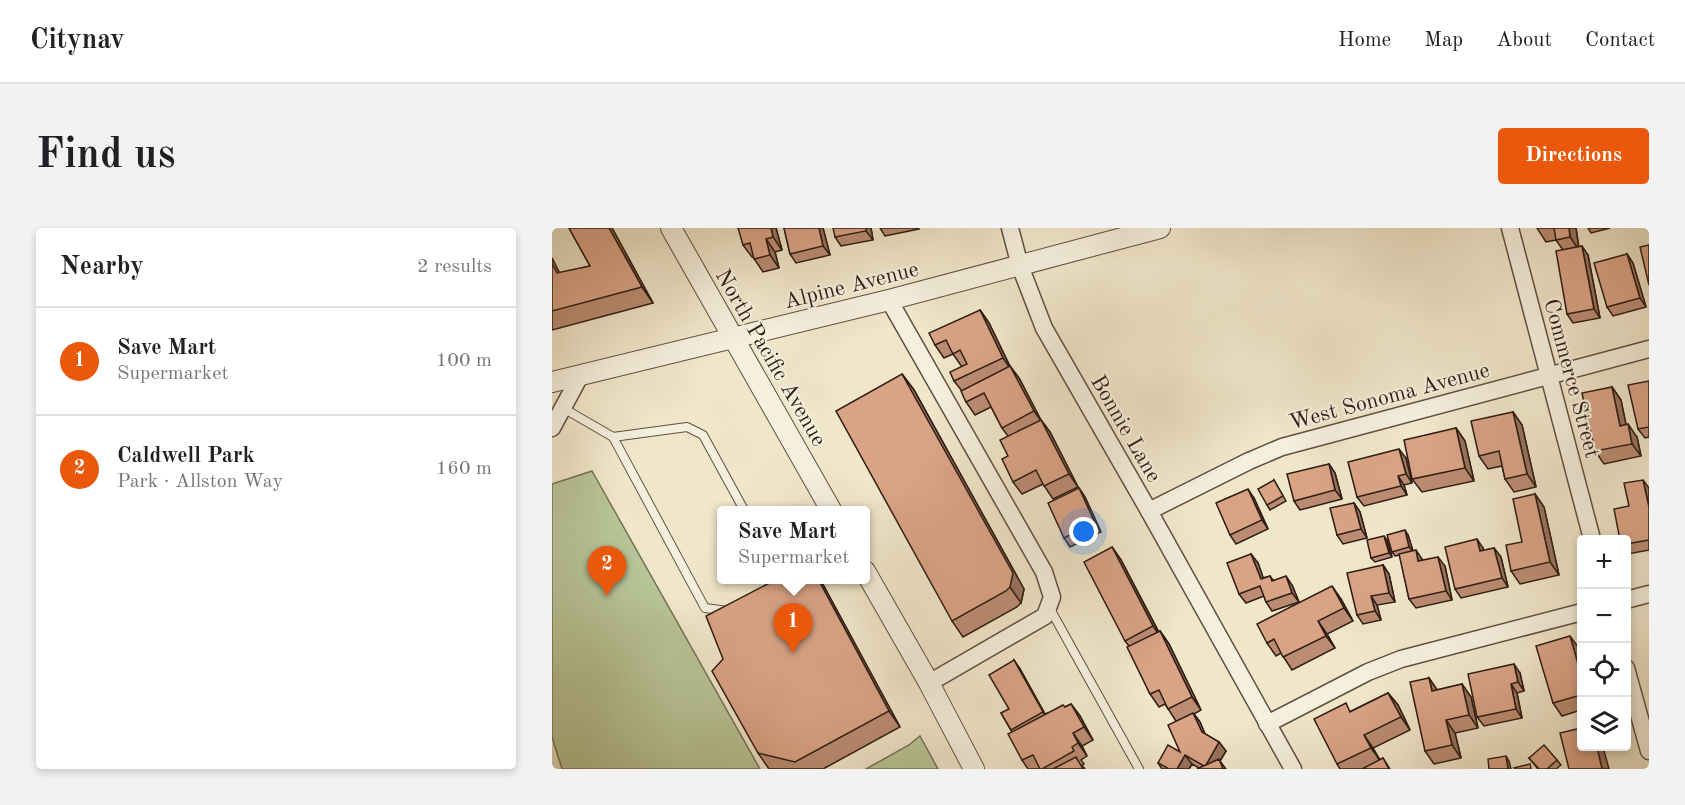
<!DOCTYPE html>
<meta charset="utf-8">
<style>
body{margin:0;font-family:"Old Standard TT",serif;background:#f2f2f2;color:#202124}
.controls{position:absolute;right:18px;bottom:18px;display:grid;overflow:hidden;border-radius:6px;box-shadow:0 3px 9px #0003}
.controls button{width:54px;height:54px;display:grid;place-items:center;padding:0;border:0;border-bottom:2px solid #e0e0e0;background:#fff;color:#202124;font:30px sans-serif}
.you{position:absolute;left:532px;top:304px;width:21px;height:21px;margin:-15px;border:4px solid #fff;border-radius:50%;background:#1a73e8;box-shadow:0 0 0 9px #1a73e833}
.badge{display:grid;place-items:center;width:39px;height:39px;border-radius:50%;background:#ea580c;color:#fff;font-size:20px;font-weight:700}
.pin{position:absolute;translate:-50% -50px;filter:drop-shadow(0 2px 3px #0008)}
.pin::after{content:'';position:absolute;top:32px;width:21px;height:18px;background:inherit;clip-path:polygon(0 0,100% 0,50% 100%)}
.popup{position:absolute;left:165px;top:278px;width:153px;height:78px;box-sizing:border-box;display:grid;place-content:center;border-radius:6px;background:#fff;filter:drop-shadow(0 2px 4px #0005);font-size:20px;white-space:nowrap;color:#757577}
.popup b{font-size:22px;color:#202124}
.popup::after{content:'';position:absolute;left:50%;top:100%;margin-left:-12px;border:12px solid transparent;border-top-color:#fff}
.list{margin:0;padding:0;list-style:none}
h2{display:flex;justify-content:space-between;align-items:center;height:78px;margin:0;padding:0 24px;font-size:26px}
h2 small{font-size:20px;font-weight:400;color:#757577}
.list li{display:grid;grid-template-columns:39px 1fr auto;gap:18px;align-items:center;box-sizing:border-box;height:108px;padding:0 24px;border-top:2px solid #e0e0e0}
.list b{display:block;font-size:22px;white-space:nowrap}
.list p{margin:0;font-size:20px;white-space:nowrap;color:#757577}
.list em{font-size:20px;font-style:normal;color:#757577}
.icon{flex:none;width:33px;height:33px;fill:none;stroke:currentColor;stroke-width:2;stroke-linecap:round;stroke-linejoin:round}
.map{position:relative;flex:none;width:1097px;height:541px;overflow:hidden;border-radius:6px}
header{display:flex;align-items:center;gap:36px;box-sizing:border-box;height:84px;padding:0 30px;background:#fff;border-bottom:2px solid #e0e0e0}
header strong{font-size:28px}
nav{display:flex;gap:33px;margin-inline-start:auto;font-size:21px}
.intro{display:flex;align-items:center;justify-content:space-between;box-sizing:border-box;height:144px;padding:0 36px}
h1{margin:0;font-size:42px}
.button{padding:15px 27px;border-radius:6px;background:#ea580c;color:#fff;font-size:21px;font-weight:700}
main{display:flex;gap:36px;padding:0 36px}
aside{flex:1;background:#fff;border-radius:6px;box-shadow:0 3px 9px #0003}
.map>svg:first-child{display:block}
.green{fill:#b8c598;stroke:#747155;stroke-width:1.5}
.lines{fill:none;stroke-linecap:round;stroke-linejoin:round}
.service-casing{stroke:#5f4f40;stroke-width:10}
.minor-casing{stroke:#5f4f40;stroke-width:19}
.tertiary-casing{stroke:#5f4f40;stroke-width:22}
.service{stroke:#f5efdd;stroke-width:8}
.minor{stroke:#f5efdd;stroke-width:16}
.tertiary{stroke:#f5efdd;stroke-width:20}
.wall{fill:#bb8c73;stroke:#2f1d12;stroke-width:1.5}
.shaded-wall{fill:#98725e;stroke:#2f1d12;stroke-width:1.5}
.building{fill:#d9a386;stroke:#2f1d12;stroke-width:1.5}
.labels{text-anchor:middle;stroke-width:4.5;stroke-linejoin:round;paint-order:stroke}
.street-label{font-size:22px;fill:#2f1d12;stroke:#f5efdd}
</style>
<header>
<strong>Citynav</strong>
<nav><a>Home</a><a>Map</a><a>About</a><a>Contact</a></nav>
</header>
<div class="intro"><h1>Find us</h1><a class="button">Directions</a></div>
<main>
<aside>
<h2>Nearby<small>2 results</small></h2>
<ul class="list">
<li><span class="badge">1</span><div><b>Save Mart</b><p>Supermarket</p></div><em>100 m</em></li>
<li><span class="badge">2</span><div><b>Caldwell Park</b><p>Park · Allston Way</p></div><em>160 m</em></li>
</ul>
</aside>
<div class="map">
<svg width="1097" height="541" viewBox="0 0 1097 541">
<rect width="100%" height="100%" fill="#f0e6ca"/>
<filter id="stains"><feTurbulence type="fractalNoise" baseFrequency=".00333" numOctaves="4"/><feColorMatrix values="0 0 0 0 .2 0 0 0 0 .09 0 0 0 0 .02 0 0 0 .5 -.17"/></filter>
<radialGradient id="worn" r=".72"><stop offset=".6" stop-color="#630" stop-opacity="0"/><stop offset="1" stop-color="#630" stop-opacity=".3"/></radialGradient>
<!-- green -->
<g class="green">
<path d="M40,243L208,541H10L0,509V256Z"/>
<path d="M368,508L386,541H314L357,517Z"/>
</g>
<g class="lines">
<!-- service casing -->
<g class="service-casing">
<g id="service">
<path d="M11,180L61,209L153,380L176,383"/>
<path d="M61,209L135,199L151,207L192,282"/>
<path d="M497,379L587,541"/>
</g>
</g>
<!-- minor casing -->
<g class="minor-casing">
<g id="minor">
<path d="M458,0L468,38L492,100L597,283L741,541"/>
<path d="M958,0L1040,311"/>
<path d="M337,72L492,344L500,369L493,388L377,455"/>
<path d="M0,200L28,148"/>
<path d="M597,283L697,233L730,219L1097,121"/>
<path d="M1074,372L1097,366"/>
<path d="M1074,440L1097,523"/>
<path d="M715,496L816,444L849,431L1030,384"/>
</g>
</g>
<!-- tertiary casing -->
<g class="tertiary-casing">
<g id="tertiary">
<path d="M119,0L279,282"/>
<path d="M0,154L337,72L608,0"/>
<path d="M313,343L377,455L422,541"/>
</g>
</g>
<!-- service -->
<use href="#service" class="service"/>
<!-- minor -->
<use href="#minor" class="minor"/>
<!-- tertiary -->
<use href="#tertiary" class="tertiary"/>
</g>
<!-- wall -->
<g class="wall">
<path d="M17,0H60L101,75L0,102V30L7,45L38,38Z"/>
<path d="M224,0L230,22L223,24L227,40L211,44L201,29H200L191,17Z"/>
<path d="M232,0H271L278,27L244,35L238,26Z"/>
<path d="M319,0L321,12L289,18L283,9Z"/>
<path d="M328,0H366L367,1L333,8Z"/>
<path d="M985,0H1024L1027,19L1036,27L1048,90L1021,95L1015,86L1011,22L1004,12L994,14Z"/>
<path d="M1036,0H1058L1039,5Z"/>
<path d="M1075,26L1081,35L1094,79L1061,88L1055,79Z"/>
<path d="M428,82L437,95L458,138L467,150L489,192L498,204L526,259L501,271L491,256L470,266L461,254L456,228V208L450,200L439,179L423,187L414,174L410,163L402,153L410,139L401,126L392,130L383,117Z"/>
<path d="M350,146L362,162L472,361L469,375L465,379L411,409L400,393Z"/>
<path d="M1097,153V209L1093,210L1086,201Z"/>
<path d="M1060,159L1069,172L1074,197L1085,209L1089,228L1052,236L1043,223Z"/>
<path d="M961,184L970,197L984,259L962,264L953,251L950,238L936,241L927,228Z"/>
<path d="M904,200L913,213L922,253L870,264L860,251Z"/>
<path d="M854,230L860,255L852,257L855,267L812,278L805,269Z"/>
<path d="M777,236L783,245L790,271L748,282L742,273Z"/>
<path d="M722,252L734,273L718,282L715,277Z"/>
<path d="M527,260L533,269L549,304L518,319L512,310Z"/>
<path d="M1097,260V322L1076,326L1074,324V312L1077,278Z"/>
<path d="M983,266L992,279L1007,347L968,356L959,343L970,314Z"/>
<path d="M702,270L716,301L684,316L678,307Z"/>
<path d="M802,275L808,284L815,310L791,316L785,307Z"/>
<path d="M856,307L861,323L871,332L893,338L900,372L864,380L857,371L848,327L843,328L840,324Z"/>
<path d="M835,312L840,329L823,334L819,330Z"/>
<path d="M560,319L569,332L607,404L608,403L617,416L649,482L642,486L648,494L653,506L667,514L674,523L668,533L647,540L640,536L637,541H610L606,535L628,524L624,493L613,476L607,479L598,466L577,418L573,413Z"/>
<path d="M931,320L932,323L942,320L949,329L956,359L909,370L903,361Z"/>
<path d="M699,326L706,335L711,350L718,348L721,352L740,357L747,374L720,383L714,374L712,368L694,375L687,366Z"/>
<path d="M831,337L837,346L843,374L825,377L829,392L811,396L805,387Z"/>
<path d="M225,351H268L348,499L271,541H217L206,525L171,431Z"/>
<path d="M789,371L801,393L775,406L783,420L740,442L729,425L724,428L715,415Z"/>
<path d="M1027,420L1029,428V482L1010,488L1001,475Z"/>
<path d="M462,432L468,441L493,486L513,479L519,476L528,488L541,512L530,518L535,528L529,532L532,536L530,537L533,541H476L470,532L460,504L449,485L457,481Z"/>
<path d="M968,445L972,463L965,465L970,490L932,498L925,489Z"/>
<path d="M877,450L885,462L910,456L919,469L926,500L903,505L909,530L882,536L873,523Z"/>
<path d="M836,465L846,477L858,502L821,520L827,532L831,530L838,541H788L785,536L799,483Z"/>
<path d="M977,530L1005,532L1009,537L1004,541H986Z"/>
</g>
<!-- shaded-wall -->
<g class="shaded-wall">
<path d="M57,0H60L101,75L90,59Z"/>
<path d="M219,0H224L230,22L221,9Z"/>
<path d="M267,0H271L278,27L271,18Z"/>
<path d="M314,0H319L321,12L314,3Z"/>
<path d="M1017,0H1024L1027,22L1018,9Z"/>
<path d="M214,11L223,24L227,40L218,27Z"/>
<path d="M1030,18L1036,27L1048,90L1042,81Z"/>
<path d="M1075,26L1081,35L1094,79L1088,70Z"/>
<path d="M0,30L16,61L5,45L0,36Z"/>
<path d="M428,82L437,95L460,143L451,130Z"/>
<path d="M458,138L467,150L491,196L482,183Z"/>
<path d="M350,146L362,162L472,361L469,375L458,359Z"/>
<path d="M1060,159L1069,172L1077,211L1068,198Z"/>
<path d="M961,184L970,197L984,259L975,246Z"/>
<path d="M489,192L498,204L526,259L517,246Z"/>
<path d="M1076,196L1085,209L1089,228L1080,216Z"/>
<path d="M904,200L913,213L922,253L913,240Z"/>
<path d="M847,221L854,230L860,255L854,246Z"/>
<path d="M777,236L783,245L790,271L783,262Z"/>
<path d="M846,248L852,257L855,267L849,258Z"/>
<path d="M1091,252L1097,260V279Z"/>
<path d="M527,260L533,269L549,304L543,295Z"/>
<path d="M696,261L702,270L716,301L710,292Z"/>
<path d="M983,266L992,279L1007,347L998,334Z"/>
<path d="M802,275L808,284L815,310L809,301Z"/>
<path d="M853,302L856,307L861,323L857,319Z"/>
<path d="M832,308L835,312L840,329L837,325Z"/>
<path d="M925,311L931,320L934,332L928,323Z"/>
<path d="M560,319L569,332L610,411L601,398Z"/>
<path d="M942,320L949,329L956,359L950,350Z"/>
<path d="M864,322L870,331L873,342L866,333Z"/>
<path d="M699,326L706,335L715,360L709,351Z"/>
<path d="M886,329L893,338L900,372L894,363Z"/>
<path d="M831,337L837,346L843,374L837,365Z"/>
<path d="M734,348L740,357L747,374L740,365Z"/>
<path d="M266,351H268L348,499L337,483Z"/>
<path d="M780,358L789,371L801,393L792,380Z"/>
<path d="M819,368L825,377L829,392L823,383Z"/>
<path d="M766,393L775,406L783,420L774,408Z"/>
<path d="M608,403L617,416L649,482L640,469Z"/>
<path d="M1018,408L1027,420L1029,428V446Z"/>
<path d="M462,432L468,441L497,493L491,484Z"/>
<path d="M962,436L968,445L972,463L966,454Z"/>
<path d="M877,450L886,463H880Z"/>
<path d="M910,456L919,469L926,500L917,487Z"/>
<path d="M959,456L965,465L970,490L964,481Z"/>
<path d="M836,465L846,477L858,502L849,489Z"/>
<path d="M519,476L528,488L541,512L532,499Z"/>
<path d="M641,485L648,494L656,513L650,504Z"/>
<path d="M894,492L903,505L909,530L900,517Z"/>
<path d="M521,505L530,518L535,528L526,515Z"/>
<path d="M812,507L821,520L828,532L819,520Z"/>
<path d="M667,514L674,523L668,533L674,541L653,538Z"/>
<path d="M1045,519H1051L1057,541H1050Z"/>
<path d="M633,527L640,536L637,541H625Z"/>
<path d="M954,528L957,533L959,541H956Z"/>
</g>
<!-- building -->
<g class="building">
<path d="M17,0H57L90,59L0,83V36L5,45L38,38Z"/>
<path d="M186,0H219L221,9L214,11L218,27L202,31L198,15L191,17Z"/>
<path d="M232,0H267L271,18L238,26Z"/>
<path d="M281,0H314V3L283,9Z"/>
<path d="M1002,0H1017L1018,9L1004,12Z"/>
<path d="M1097,17V57L1088,19Z"/>
<path d="M1030,18L1042,81L1015,86L1004,23Z"/>
<path d="M1075,26L1088,70L1055,79L1042,35Z"/>
<path d="M428,82L451,130L402,153L398,144L415,136L408,122L401,126L394,112L383,117L377,105Z"/>
<path d="M458,138L482,183L450,200L432,165L414,174L409,163Z"/>
<path d="M350,146L461,345L458,359L454,363L400,393L284,183Z"/>
<path d="M1097,153V199L1086,201L1076,157Z"/>
<path d="M1060,159L1068,198L1076,196L1080,216L1043,223L1030,165Z"/>
<path d="M961,184L975,246L953,251L947,223L927,228L919,193Z"/>
<path d="M489,192L517,246L492,258L484,242L461,254L450,231L456,228L448,212Z"/>
<path d="M904,200L913,240L860,251L852,212Z"/>
<path d="M847,221L854,246L846,248L849,258L805,269L796,234Z"/>
<path d="M777,236L783,262L742,273L735,246Z"/>
<path d="M722,252L731,268L715,277L706,261Z"/>
<path d="M1091,252L1097,279V312L1074,316V312H1068L1062,281L1077,278L1072,255Z"/>
<path d="M527,260L543,295L512,310L496,275Z"/>
<path d="M696,261L710,292L678,307L664,275Z"/>
<path d="M983,266L998,334L959,343L954,317L970,314L961,271Z"/>
<path d="M802,275L809,301L785,307L778,280Z"/>
<path d="M853,302L857,319L840,324L835,307Z"/>
<path d="M832,308L837,325L819,330L815,312Z"/>
<path d="M925,311L928,323L942,320L950,350L903,361L893,319Z"/>
<path d="M560,319L601,398L573,413L532,334Z"/>
<path d="M864,322L866,333L886,329L894,363L857,371L847,326Z"/>
<path d="M699,326L709,351L718,348L720,353L734,348L740,365L714,374L708,358L687,366L675,335Z"/>
<path d="M831,337L837,365L819,368L823,383L805,387L795,345Z"/>
<path d="M225,351H266L337,483L243,534L206,525L160,443L171,431L154,388Z"/>
<path d="M780,358L792,380L766,393L774,408L731,429L722,411L715,415L705,396Z"/>
<path d="M608,403L640,469L616,481L607,462L598,466L575,419Z"/>
<path d="M1018,408L1029,446V467L1001,475L984,418Z"/>
<path d="M462,432L491,484L459,502L449,485L457,481L437,447Z"/>
<path d="M962,436L966,454L959,456L964,481L925,489L916,446Z"/>
<path d="M877,450L880,463L910,456L917,487L894,492L900,517L873,523L858,454Z"/>
<path d="M836,465L849,489L812,507L819,520L785,536L762,491L794,475L798,484Z"/>
<path d="M519,476L532,499L521,505L526,515L520,519L522,523L490,541H488L481,527L470,532L456,506L511,477L513,479Z"/>
<path d="M641,485L650,504L667,514L654,537L652,538L633,527L625,541H617L606,535L616,517L628,524L616,497Z"/>
<path d="M1029,500V519H1045L1050,541H1017L1008,505Z"/>
<path d="M992,517L1005,532L995,541H987L977,530Z"/>
<path d="M954,528L956,541H937L936,531Z"/>
<path d="M524,529L531,541H501Z"/>
<path d="M831,530L837,541H810Z"/>
<path d="M667,531L671,541H645Z"/>
<path d="M978,536L979,541H963L962,540Z"/>
</g>
<g class="labels">
<!-- street labels -->
<g class="street-label">
<text transform="translate(299 56) rotate(-14)" y="8">Alpine Avenue</text>
<text transform="translate(220 129) rotate(60)" y="8">North Pacific Avenue</text>
<text transform="translate(1021 150) rotate(75)" y="8">Commerce Street</text>
<text transform="translate(837 167) rotate(-15)" y="8">West Sonoma Avenue</text>
<text transform="translate(575 200) rotate(60)" y="8">Bonnie Lane</text>
</g>
</g>
<rect width="100%" height="100%" filter="url(#stains)"/>
<rect width="100%" height="100%" fill="url(#worn)"/>
</svg>
<div class="controls">
<button>+</button>
<button>−</button>
<button><svg class="icon" aria-label="locate" viewBox="0 0 24 24"><circle cx="12" cy="12" r="6"/><path d="M12 2v4M12 18v4M2 12h4M18 12h4"/></svg></button>
<button><svg class="icon" aria-label="layers" viewBox="0 0 24 24"><path d="M12 4l9 5-9 5-9-5zM3 14l9 5 9-5"/></svg></button>
</div>
<div class="you"></div>
<div class="pin badge" style="left:241px;top:425px">1</div>
<div class="popup"><b>Save Mart</b>Supermarket</div>
<div class="pin badge" style="left:55px;top:368px">2</div>
</div>
</main>
